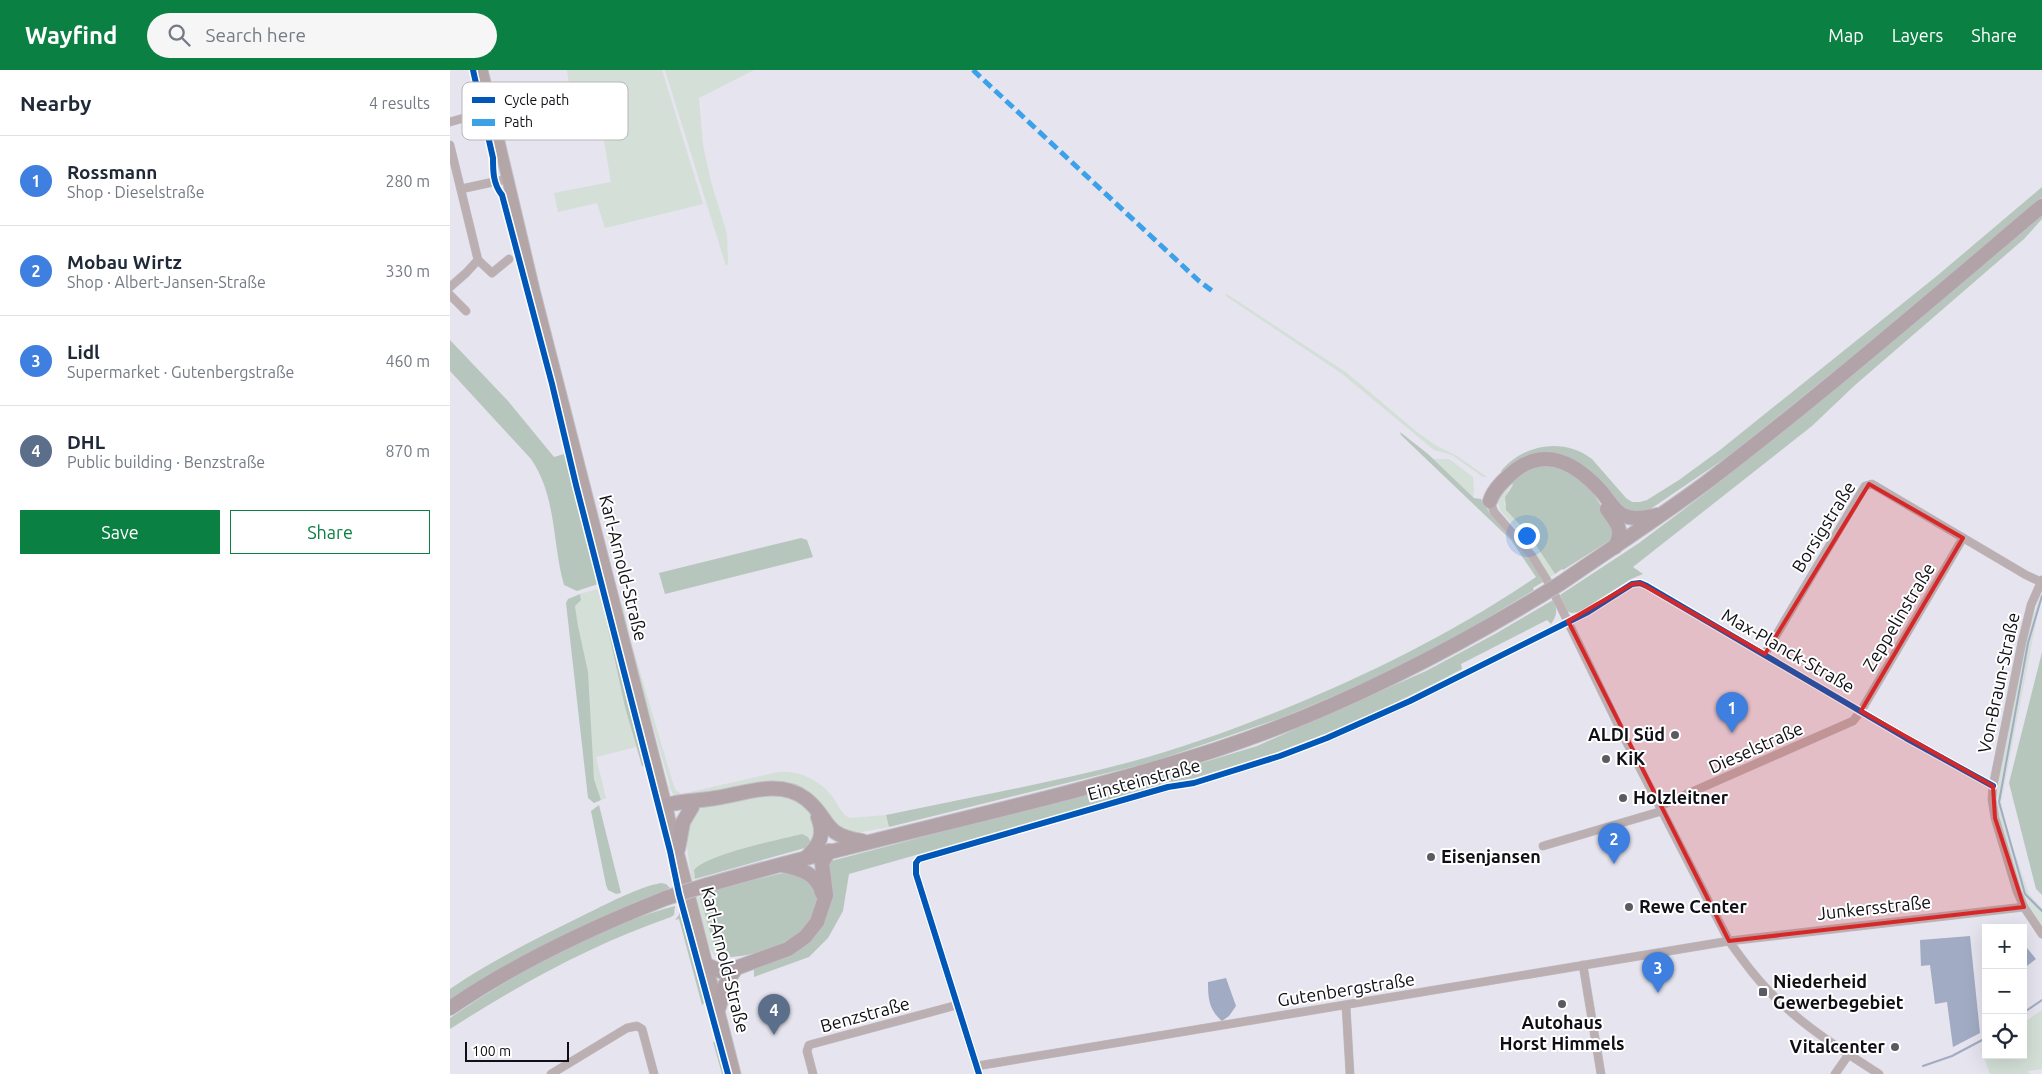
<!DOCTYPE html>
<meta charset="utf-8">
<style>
body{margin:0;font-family:Ubuntu,sans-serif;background:#f6f6f7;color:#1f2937}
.controls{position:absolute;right:15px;bottom:15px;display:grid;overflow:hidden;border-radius:0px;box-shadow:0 5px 20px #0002}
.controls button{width:45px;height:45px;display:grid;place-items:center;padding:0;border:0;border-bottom:1px solid #e0e1e3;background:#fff;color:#1f2937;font:25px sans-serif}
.scale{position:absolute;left:15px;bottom:12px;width:104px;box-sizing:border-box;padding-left:5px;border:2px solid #100f15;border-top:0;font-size:14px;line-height:18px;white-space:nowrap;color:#100f15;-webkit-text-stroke:4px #fff;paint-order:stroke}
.you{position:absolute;left:1076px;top:465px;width:18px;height:18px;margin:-12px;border:4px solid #fff;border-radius:50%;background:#1a73e8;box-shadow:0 0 0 8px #1a73e833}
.badge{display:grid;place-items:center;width:32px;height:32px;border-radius:50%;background:#0b8043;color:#fff;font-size:16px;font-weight:700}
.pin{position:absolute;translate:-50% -41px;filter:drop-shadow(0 1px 2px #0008)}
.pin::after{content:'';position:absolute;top:26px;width:18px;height:15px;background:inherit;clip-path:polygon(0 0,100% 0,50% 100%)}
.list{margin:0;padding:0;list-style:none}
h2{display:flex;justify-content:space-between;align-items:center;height:65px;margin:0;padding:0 20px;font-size:21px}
h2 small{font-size:16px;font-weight:400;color:#747a83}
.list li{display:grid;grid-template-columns:32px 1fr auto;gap:15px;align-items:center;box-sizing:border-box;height:90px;padding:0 20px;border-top:1px solid #e0e1e3}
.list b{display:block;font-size:19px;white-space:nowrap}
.list p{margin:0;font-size:16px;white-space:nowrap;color:#747a83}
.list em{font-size:16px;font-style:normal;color:#747a83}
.actions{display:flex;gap:10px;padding:15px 20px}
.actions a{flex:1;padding:11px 0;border:1px solid #0b8043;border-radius:0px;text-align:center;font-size:18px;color:#0b8043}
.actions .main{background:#0b8043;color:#fff}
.icon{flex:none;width:28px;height:28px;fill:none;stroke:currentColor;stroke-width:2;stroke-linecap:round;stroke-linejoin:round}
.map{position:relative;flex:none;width:1592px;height:1004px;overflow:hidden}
header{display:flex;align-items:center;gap:30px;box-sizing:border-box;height:70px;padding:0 25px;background:#0b8043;color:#fff}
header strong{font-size:24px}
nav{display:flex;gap:28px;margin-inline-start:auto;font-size:18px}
.search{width:350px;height:45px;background:#f6f6f7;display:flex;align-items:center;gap:12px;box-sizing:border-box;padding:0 18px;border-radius:28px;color:#747a83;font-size:19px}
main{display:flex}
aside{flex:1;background:#fff}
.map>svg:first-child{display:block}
.green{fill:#d3dfd7}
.forest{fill:#b7c6bc}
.water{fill:#a1abc3}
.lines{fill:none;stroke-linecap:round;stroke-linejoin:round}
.stream{stroke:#a1abc3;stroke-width:2}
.street-casing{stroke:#c0bec6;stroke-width:9}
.secondary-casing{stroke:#c0bec6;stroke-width:13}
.highway-casing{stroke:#c0bec6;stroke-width:16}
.street{stroke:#bcafb2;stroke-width:8}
.secondary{stroke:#b4a5a7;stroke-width:11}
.highway{stroke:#b1a3a7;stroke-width:14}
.highway-bridge-casing{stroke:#c0bec6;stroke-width:16;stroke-linecap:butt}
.highway-bridge{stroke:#b1a3a7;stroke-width:14}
.quiet{stroke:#3da1ea;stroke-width:5;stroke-dasharray:10 5;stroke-linecap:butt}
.cycleway-casing{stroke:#fff;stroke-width:9}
.cycleway{stroke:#0057b8;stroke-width:6}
.marked{fill:#d62828;fill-opacity:0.2;stroke:#d62828;stroke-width:4;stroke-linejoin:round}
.poi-dot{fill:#5b5a61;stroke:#fff;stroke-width:2}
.labels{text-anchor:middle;stroke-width:4;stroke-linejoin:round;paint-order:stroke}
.street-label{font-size:18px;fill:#100f15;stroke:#fff}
.poi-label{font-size:18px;font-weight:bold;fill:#100f15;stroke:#fff;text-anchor:start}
.key{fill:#fff;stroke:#b7b7b9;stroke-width:1}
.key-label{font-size:14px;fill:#100f15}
</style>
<header>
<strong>Wayfind</strong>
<div class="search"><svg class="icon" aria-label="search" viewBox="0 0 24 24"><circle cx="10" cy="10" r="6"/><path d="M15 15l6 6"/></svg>Search here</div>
<nav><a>Map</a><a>Layers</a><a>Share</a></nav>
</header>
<main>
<aside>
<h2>Nearby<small>4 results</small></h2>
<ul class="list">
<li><span class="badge" style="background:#3f7fe0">1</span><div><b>Rossmann</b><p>Shop · Dieselstraße</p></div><em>280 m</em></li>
<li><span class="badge" style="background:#3f7fe0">2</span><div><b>Mobau Wirtz</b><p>Shop · Albert-Jansen-Straße</p></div><em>330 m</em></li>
<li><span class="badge" style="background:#3f7fe0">3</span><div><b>Lidl</b><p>Supermarket · Gutenbergstraße</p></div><em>460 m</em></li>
<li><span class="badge" style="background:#5c6f8a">4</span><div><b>DHL</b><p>Public building · Benzstraße</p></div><em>870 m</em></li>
</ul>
<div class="actions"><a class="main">Save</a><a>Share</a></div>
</aside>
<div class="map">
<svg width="1592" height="1004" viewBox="0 0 1592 1004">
<rect width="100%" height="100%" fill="#e6e4ee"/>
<!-- green -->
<g class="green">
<path d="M117,0H212L253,134L155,158L147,133L108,142L104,123L161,112L152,59L118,64L115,47L106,48L101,18L119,14Z"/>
<path d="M215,0H304L249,28L253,75L261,112L277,164L278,194L276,196Z"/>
<path d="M48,117L55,123L87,249L55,134Z"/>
<path d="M775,223L897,303L967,362L985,375L1007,386L1037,407H1033L1002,385L984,380L891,303L776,226Z"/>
<path d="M983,389H999L1023,407L1024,421L1023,427Z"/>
<path d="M1061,411L1063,415L1058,420L1054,434C1061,446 1070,454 1078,464C1088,477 1097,490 1105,504L1100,507L1080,475L1050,440L1047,430L1048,426Z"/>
<path d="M147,519L150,520L156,535L153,537L186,677L146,687L156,728L151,730L144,709L140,655L125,536L131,530L130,524Z"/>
<path d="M1592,521L1551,732L1556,758L1579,824L1592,838V856L1571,823L1550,752L1547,725L1551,694L1576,567Z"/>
<path d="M155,523H156L193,669Z"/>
<path d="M173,535L178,561L222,710L225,719L231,724L328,702C349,700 369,710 382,726C387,733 390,740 396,746L400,748L436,745L439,757L401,764L389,761L359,722L336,713L308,715L261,724L224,726L219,717L220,715L168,536Z"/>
<path d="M328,723C351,730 358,736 368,758L361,773L244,800L245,809L242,811L235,764L244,740L255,734Z"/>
<path d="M250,827L266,883L276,888L265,886L260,879L246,828Z"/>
<path d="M1592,940V999L1578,1001L1579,1004H1540L1531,980L1536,977V985H1573V953Z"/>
</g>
<!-- forest -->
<g class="forest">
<path d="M1592,117V127L1393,294L1280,385L1202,438L1192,443L1174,442C1155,420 1140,393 1111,386L1054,404L1051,401C1073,374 1114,367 1142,389L1176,428L1182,432H1190L1197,430L1229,410L1270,380L1488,205Z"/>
<path d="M1592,143V149L1574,169L1404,316L1362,356L1183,497L1193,504L1181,509L1129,542L1121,543L1117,541L1110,525L1189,473L1261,419L1493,229Z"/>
<path d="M0,270L58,331L104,387L117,383L149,506L148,514L127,521L114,515C102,473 107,427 81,389L0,301Z"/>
<path d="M950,362L978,384L1024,428L1031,429L1041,445L1054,457L1080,488L1093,512L1083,518L1084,520L988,577L914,613L831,648L702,692L439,757L436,745C517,728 600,713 680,692C733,678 784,659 834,639C922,603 1008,560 1086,507L1061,470L951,365Z"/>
<path d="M1099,394L1126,404L1141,420L1163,454L1162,469L1113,500L1112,499L1105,504L1078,463L1056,440L1055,427L1063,415L1061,411L1082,398Z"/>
<path d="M351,468L357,470L363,487L215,524L209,503Z"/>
<path d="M130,524L131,530L125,536L128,556L138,602L144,709L151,730L144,733L138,728L116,533L118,529Z"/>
<path d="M1103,530C1108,541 1107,545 1101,554L1097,550L1011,594L1012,599C952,631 893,658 829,682C793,695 757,709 720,713L399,804L393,841L378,868L359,887L304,907V898C326,887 355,880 369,859L378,794L381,791L728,700L807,676L976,601L1045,564Z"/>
<path d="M156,535L196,693L195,696H192L175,637L153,536Z"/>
<path d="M1592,582V825L1586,819L1559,713Z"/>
<path d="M149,735L171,823L166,824L158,820L156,815L141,741Z"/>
<path d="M352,764L358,767L361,773L355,778L245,809L244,800C258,784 328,770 352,764Z"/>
<path d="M337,802L352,803L368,825C365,840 363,848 352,860C340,874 281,896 266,883L250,827L259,824L258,821Z"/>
<path d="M211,813L216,814L220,818L105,869L64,891L0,931V919C42,890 88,868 134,845C155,835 188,817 211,813Z"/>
<path d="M229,833H230L256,927L255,932L252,935L229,849L225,850L229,845Z"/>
<path d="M225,836L224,845L221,847C143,874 70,914 0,959V948C64,904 150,856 225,836Z"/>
<path d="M266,971L268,972L277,1004H272L263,972Z"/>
</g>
<!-- water -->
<g class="water">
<path d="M1520,866L1530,963L1503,977L1497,932L1485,934L1480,895L1471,896L1470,870Z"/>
<path d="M1573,873L1586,889L1573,899Z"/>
<path d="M776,908L786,936L779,946L772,951C759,940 758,929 758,912Z"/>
</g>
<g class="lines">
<!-- stream -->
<g class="stream">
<path d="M1592,526L1578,573L1549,732L1575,824L1592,841"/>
<path d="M1573,943L1592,930"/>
<path d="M1473,996L1502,986L1536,968"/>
</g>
<!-- street casing -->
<g class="street-casing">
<g id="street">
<path d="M0,52L28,44"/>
<path d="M0,75L28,190L16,203L0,217"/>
<path d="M11,119L57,109"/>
<path d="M28,190L42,203L59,189"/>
<path d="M0,225L16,241"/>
<path d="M1040,431L1044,442L1082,486L1100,515L1177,673L1279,871C1294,892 1310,914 1330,932C1359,960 1395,982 1429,1004"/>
<path d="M1592,510L1581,535L1572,572L1543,716L1542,729L1545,748L1567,821L1574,837L1592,864"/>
<path d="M1315,584L1415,416L1422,414L1576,505L1591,512"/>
<path d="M1210,736L1403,651L1411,641L1513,468"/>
<path d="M1093,776L1212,741"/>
<path d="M1133,895L1151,1004"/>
<path d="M896,936L900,1004"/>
<path d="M527,996L1279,871L1574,837"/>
<path d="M101,1004L177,958L187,956L192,959L204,1004"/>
<path d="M363,1004L357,981L359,975L507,935"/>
<path d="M529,1004L466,804V793L469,789L718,717L744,713L830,686L877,668L960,631L1138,542L1182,514L1190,513L1197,516L1456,668L1543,716"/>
<path d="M1385,1004L1399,984"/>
</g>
</g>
<!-- secondary casing -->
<g class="secondary-casing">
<path id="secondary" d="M32,0L84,220L285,1004"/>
</g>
<!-- highway casing -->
<g class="highway-casing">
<g id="highway">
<path d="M1040,431C1044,418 1057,407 1067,399C1100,376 1129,397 1151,421C1158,429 1163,439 1171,444C1183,451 1197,447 1209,445"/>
<path d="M1157,439C1167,454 1174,459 1165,477"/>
<path d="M1111,513C1160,479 1210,447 1257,412C1372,324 1482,229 1592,136"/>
<path d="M217,735C231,731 244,731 259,729C290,726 328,707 356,729C381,749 371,765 412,771"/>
<path d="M228,779L233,752L242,737"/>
<path d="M357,787C370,774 375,765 368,747"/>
<path d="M332,795C350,799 367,803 372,823"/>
<path d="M257,815C425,766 598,734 765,680C879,643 987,588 1090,526"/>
<path d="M259,896L270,901L286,898L338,879L355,867L367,852L376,825L372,793L379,781"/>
<path d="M269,937L275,915L286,898"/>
<path d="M0,938C67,892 140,858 216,828"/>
</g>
</g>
<!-- street -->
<use href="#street" class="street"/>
<!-- secondary -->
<use href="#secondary" class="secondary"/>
<!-- highway -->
<use href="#highway" class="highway"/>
<!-- highway-bridge casing -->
<g class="highway-bridge-casing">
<g id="highway-bridge">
<path d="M1090,526L1111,513"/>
<path d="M216,828L257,815"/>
</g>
</g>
<!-- highway-bridge -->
<use href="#highway-bridge" class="highway-bridge"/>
<!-- quiet -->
<path class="quiet" d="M523,0L749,211L765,223"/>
<!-- cycleway casing -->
<g class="cycleway-casing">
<g id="cycleway">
<path d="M23,0L43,88C43,101 43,114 52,125L102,314L126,415L220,781L229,824L278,1004"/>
<path d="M529,1004L466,804V793L469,789L718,717L744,713L830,686L877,668L960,631L1138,542L1182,514L1190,513L1197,516L1456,668L1543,716"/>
</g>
</g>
<!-- cycleway -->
<use href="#cycleway" class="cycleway"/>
</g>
<!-- marked area -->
<path class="marked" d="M1419,414L1513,468L1411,641L1543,716L1545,748L1574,837L1279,871L1118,551L1182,514L1190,513L1315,584Z"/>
<!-- markers -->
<g class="poi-dot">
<circle cx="1225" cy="665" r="5"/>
<circle cx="1156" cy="689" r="5"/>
<circle cx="1173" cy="728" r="5"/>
<circle cx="981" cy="787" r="5"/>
<circle cx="1179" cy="837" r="5"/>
<rect x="1308" y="917" width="10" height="10" rx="2.5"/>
<circle cx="1112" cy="934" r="5"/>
<circle cx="1445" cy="977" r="5"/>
</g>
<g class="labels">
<!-- street labels -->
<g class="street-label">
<text transform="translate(1374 457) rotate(-58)" y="6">Borsigstraße</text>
<text transform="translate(173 498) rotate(76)" y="6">Karl-Arnold-Straße</text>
<text transform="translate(1449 547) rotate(-59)" y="6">Zeppelinstraße</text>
<text transform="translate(1338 581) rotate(30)" y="6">Max-Planck-Straße</text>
<text transform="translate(1549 613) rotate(-78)" y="6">Von-Braun-Straße</text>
<text transform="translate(1306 678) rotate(-24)" y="6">Dieselstraße</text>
<text transform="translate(694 710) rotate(-15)" y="6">Einsteinstraße</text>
<text transform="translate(1424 838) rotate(-6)" y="6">Junkersstraße</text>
<text transform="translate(275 890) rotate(76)" y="6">Karl-Arnold-Straße</text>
<text transform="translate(896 920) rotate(-9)" y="6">Gutenbergstraße</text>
<text transform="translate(415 945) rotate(-15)" y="6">Benzstraße</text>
</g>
<!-- poi labels -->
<g class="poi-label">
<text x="1215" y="671" text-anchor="end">ALDI Süd</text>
<text x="1166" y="695">KiK</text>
<text x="1183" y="734">Holzleitner</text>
<text x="991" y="793">Eisenjansen</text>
<text x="1189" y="843">Rewe Center</text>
<text x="1323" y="918">Niederheid<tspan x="1323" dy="21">Gewerbegebiet</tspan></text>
<text x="1112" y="959" text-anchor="middle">Autohaus<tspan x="1112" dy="21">Horst Himmels</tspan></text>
<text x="1435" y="983" text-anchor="end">Vitalcenter</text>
</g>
</g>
<!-- legend -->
<rect x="12" y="12" width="166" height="58" rx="8" class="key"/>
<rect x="22" y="27" width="23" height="6" fill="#0057b8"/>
<rect x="22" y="49" width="23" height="7" fill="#3da1ea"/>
<g class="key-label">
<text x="54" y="35">Cycle path</text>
<text x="54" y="57">Path</text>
</g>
</svg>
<div class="controls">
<button>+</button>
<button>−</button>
<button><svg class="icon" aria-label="locate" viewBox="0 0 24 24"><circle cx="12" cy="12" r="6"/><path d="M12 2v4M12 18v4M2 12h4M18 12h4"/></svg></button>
</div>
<div class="scale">100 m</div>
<div class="you"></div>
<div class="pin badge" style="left:1282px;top:663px;background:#3f7fe0">1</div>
<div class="pin badge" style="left:1164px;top:794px;background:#3f7fe0">2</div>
<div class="pin badge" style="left:1208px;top:923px;background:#3f7fe0">3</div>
<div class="pin badge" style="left:324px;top:965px;background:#5c6f8a">4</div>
</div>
</main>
